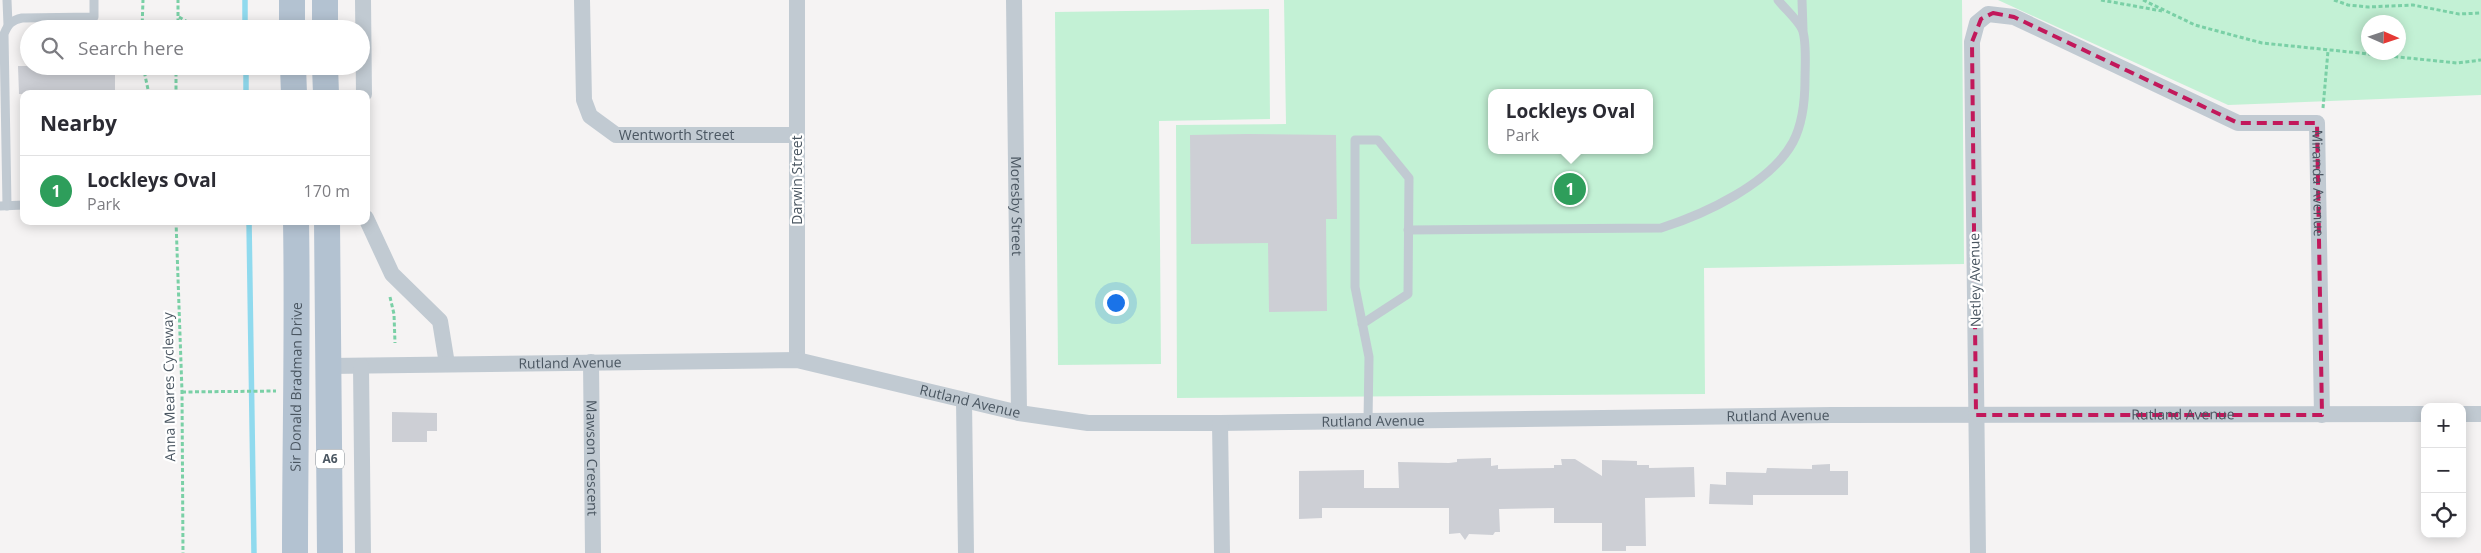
<!DOCTYPE html>
<meta charset="utf-8">
<style>
body{margin:0;font-family:"Open Sans",sans-serif;background:#f2f2f3;color:#2b2b33}
.controls{position:absolute;right:15px;bottom:15px;display:grid;overflow:hidden;border-radius:10px;box-shadow:0 2px 12px #0003}
.controls button{width:45px;height:45px;display:grid;place-items:center;padding:0;border:0;border-bottom:1px solid #e1e1e2;background:#fff;color:#2b2b33;font:25px sans-serif}
.compass{position:absolute;left:2361px;top:15px;width:45px;height:45px;border-radius:50%;background:#fff;box-shadow:0 2px 12px #0003;rotate:93deg}
.you{position:absolute;left:1115px;top:302px;width:18px;height:18px;margin:-12px;border:4px solid #fff;border-radius:50%;background:#1a73e8;box-shadow:0 0 0 8px #1a73e833}
.badge{display:grid;place-items:center;width:32px;height:32px;border-radius:50%;background:#0b8043;color:#fff;font-size:16px;font-weight:700}
.pin{position:absolute;translate:-50% -50%;border:2px solid #fff;box-shadow:0 1px 5px #0006}
.popup{position:absolute;left:1488px;top:89px;width:165px;height:65px;box-sizing:border-box;display:grid;place-content:center;border-radius:10px;background:#fff;filter:drop-shadow(0 1px 4px #0005);font-size:16px;white-space:nowrap;color:#7c7c81}
.popup b{font-size:19px;color:#2b2b33}
.popup::after{content:'';position:absolute;left:50%;top:100%;margin-left:-10px;border:10px solid transparent;border-top-color:#fff}
.list{margin:0;padding:0;list-style:none}
h2{display:flex;justify-content:space-between;align-items:center;height:65px;margin:0;padding:0 20px;font-size:21px}
h2 small{font-size:16px;font-weight:400;color:#7c7c81}
.list li{display:grid;grid-template-columns:32px 1fr auto;gap:15px;align-items:center;box-sizing:border-box;height:70px;padding:0 20px;border-top:1px solid #e1e1e2}
.list b{display:block;font-size:19px;white-space:nowrap}
.list p{margin:0;font-size:16px;white-space:nowrap;color:#7c7c81}
.list em{font-size:16px;font-style:normal;color:#7c7c81}
.icon{flex:none;width:28px;height:28px;fill:none;stroke:currentColor;stroke-width:2;stroke-linecap:round;stroke-linejoin:round}
.map{position:relative;flex:none;width:2481px;height:553px;overflow:hidden}
.search{position:absolute;background:#fff;box-shadow:0 2px 12px #0003;left:20px;top:20px;width:350px;height:55px;display:flex;align-items:center;gap:12px;box-sizing:border-box;padding:0 18px;border-radius:28px;color:#7c7c81;font-size:19px}
.panel{position:absolute;background:#fff;box-shadow:0 2px 12px #0003;left:20px;top:90px;width:350px;height:135px;border-radius:10px}
.map>svg:first-child{display:block}
.green{fill:#c3f1d5;fill-rule:evenodd}
.lines{fill:none;stroke-linecap:round;stroke-linejoin:round}
.stream{stroke:#90daee;stroke-width:5.5}
.building{fill:#cdcfd5}
.path{stroke:#7ad0a6;stroke-width:3;stroke-dasharray:4 2.5;stroke-linecap:butt}
.lane{stroke:#c1cad2;stroke-width:9}
.street{stroke:#c1cad2;stroke-width:16}
.primary{stroke:#b3c2d1;stroke-width:26}
.marked{fill:none;stroke:#c2185b;stroke-width:4;stroke-dasharray:10 6;stroke-linejoin:round}
.labels{text-anchor:middle;stroke-width:4.5;stroke-linejoin:round;paint-order:stroke}
.shield{fill:#fff;stroke:#808990;stroke-width:1}
.shield-label{font-size:12px;font-weight:bold;fill:#4a5661}
.street-label{font-size:14px;fill:#4a5661;stroke:#fff}
</style>
<div class="map">
<svg width="2481" height="553" viewBox="0 0 2481 553">
<rect width="100%" height="100%" fill="#f5f3f3"/>
<!-- green -->
<g class="green">
<path d="M1284,0H1962L1964,264L1704,268L1705,394L1177,398L1176,125L1286,124ZM1491,93H1649V150H1491Z"/>
<path d="M1998,0H2481V95L2228,105ZM2368,22H2398V52H2368Z"/>
<path d="M1269,9L1270,119L1159,121L1161,364L1058,365L1055,12Z"/>
</g>
<g class="lines">
<!-- stream -->
<g class="stream">
<path d="M245,0V29"/>
<path d="M246,66V94"/>
<path d="M249,221L254,553"/>
</g>
</g>
<!-- building -->
<g class="building">
<path d="M18,66H115V94H19Z"/>
<path d="M1247,134L1336,135L1337,219H1326L1327,311L1269,312L1268,243L1191,244L1190,135Z"/>
<path d="M392,412L437,413V431H427V442H392Z"/>
<path d="M1491,458V466L1498,465V469L1554,468V465H1562L1561,459H1575L1602,476V460L1637,461V465H1649V468L1694,467L1695,497L1645,498L1646,546H1626V551H1602V523H1554V508L1499,509L1500,532H1495L1493,535L1469,534L1465,540L1460,533L1449,534V508H1322V518L1299,519V471L1364,470V488H1399L1398,462L1449,463L1457,462V459Z"/>
<path d="M1830,464V471H1848V495H1753V505L1709,504L1710,484L1726,485V472L1766,473L1767,468L1812,469V465Z"/>
</g>
<g class="lines">
<!-- path -->
<g class="path">
<path d="M2101,0L2162,11"/>
<path d="M2143,0L2195,25L2262,43L2457,63L2481,60"/>
<path d="M2334,0L2348,5L2368,7L2413,5L2459,14L2481,13"/>
<path d="M179,17L200,29"/>
<path d="M142,29L143,0"/>
<path d="M178,29V0"/>
<path d="M143,66L149,94"/>
<path d="M176,66V94"/>
<path d="M2323,108L2328,51"/>
<path d="M176,221L182,392L183,553"/>
<path d="M390,297L394,314L395,343"/>
<path d="M182,392L276,391"/>
</g>
<!-- lane -->
<g class="lane">
<path d="M7,0L8,25"/>
<path d="M1802,0L1803,30"/>
<path d="M0,206L24,205"/>
<path d="M7,206L4,34C8,24 12,20 22,18L94,17V0"/>
<path d="M1408,230L1661,228C1705,214 1770,184 1793,142C1803,123 1805,99 1805,79C1805,67 1807,40 1802,29C1797,19 1785,9 1778,0"/>
<path d="M1362,324L1408,294L1409,178L1378,140H1355V287L1369,357L1368,421"/>
</g>
<!-- street -->
<g class="street">
<path d="M363,0L364,94"/>
<path id="s1" d="M582,0L584,100L590,116L616,135H797"/>
<path d="M797,0V360"/>
<path id="s2" d="M1014,0L1019,413"/>
<path d="M366,218L392,274L440,321L447,364"/>
<path id="s3" d="M591,362L593,553"/>
<path id="s4" d="M329,366L797,360L1019,413L1088,423H1220L1832,415L2425,414"/>
<path d="M361,366L363,553"/>
<path d="M964,400L966,553"/>
<path d="M2462,414H2481"/>
<path d="M1220,423L1222,553"/>
<path id="s5" d="M1978,553L1972,42L1977,23L1988,14L2014,17L2238,123H2317L2322,415"/>
</g>
<!-- primary -->
<g class="primary">
<path d="M292,0V29"/>
<path d="M325,0V29"/>
<path d="M293,66L294,94"/>
<path d="M325,66L326,94"/>
<path d="M327,221L330,553"/>
<path id="s6" d="M295,553C295,442 298,332 296,221"/>
</g>
</g>
<!-- marked area -->
<path class="marked" d="M1993,13L2014,17L2238,123H2317L2322,415H1976L1972,42L1981,19Z"/>
<g class="labels">
<!-- shield labels -->
<rect class="shield" x="316" y="449.5" width="28" height="19" rx="4"/>
<g class="shield-label">
<text x="330" y="463">A6</text>
</g>
<!-- street labels -->
<g class="street-label">
<text dy="5" stroke="none"><textPath href="#s1" startOffset="210">Wentworth Street</textPath></text>
<text transform="translate(797 180) rotate(-90)" y="5">Darwin Street</text>
<text dy="5" stroke="none"><textPath href="#s5" startOffset="958">Miranda Avenue</textPath></text>
<text dy="5" stroke="none"><textPath href="#s2" startOffset="206">Moresby Street</textPath></text>
<text transform="translate(1975 280) rotate(-91)" y="5">Netley Avenue</text>
<text dy="5" stroke="none"><textPath href="#s4" startOffset="241">Rutland Avenue</textPath></text>
<text transform="translate(169 387) rotate(-91)" y="5">Anna Meares Cycleway</text>
<text dy="5" stroke="none"><textPath href="#s6" startOffset="166">Sir Donald Bradman Drive</textPath></text>
<text dy="5" stroke="none"><textPath href="#s4" startOffset="646">Rutland Avenue</textPath></text>
<text dy="5" stroke="none"><textPath href="#s4" startOffset="1861">Rutland Avenue</textPath></text>
<text dy="5" stroke="none"><textPath href="#s4" startOffset="1456">Rutland Avenue</textPath></text>
<text dy="5" stroke="none"><textPath href="#s4" startOffset="1051">Rutland Avenue</textPath></text>
<text dy="5" stroke="none"><textPath href="#s3" startOffset="96">Mawson Crescent</textPath></text>
</g>
</g>
</svg>
<div class="controls">
<button>+</button>
<button>−</button>
<button><svg class="icon" aria-label="locate" viewBox="0 0 24 24"><circle cx="12" cy="12" r="6"/><path d="M12 2v4M12 18v4M2 12h4M18 12h4"/></svg></button>
</div>
<svg class="compass" viewBox="-18 -18 36 36"><path d="M0-13l5 13h-10z" fill="#e53935"/><path d="M0 13l5-13h-10z" fill="#7c7c81"/></svg>
<div class="you"></div>
<div class="pin badge" style="left:1570px;top:189px;background:#2e9e5b">1</div>
<div class="popup"><b>Lockleys Oval</b>Park</div>
<div class="search"><svg class="icon" aria-label="search" viewBox="0 0 24 24"><circle cx="10" cy="10" r="6"/><path d="M15 15l6 6"/></svg>Search here</div>
<section class="panel">
<h2>Nearby<small></small></h2>
<ul class="list">
<li><span class="badge" style="background:#2e9e5b">1</span><div><b>Lockleys Oval</b><p>Park</p></div><em>170 m</em></li>
</ul>
</section>
</div>
